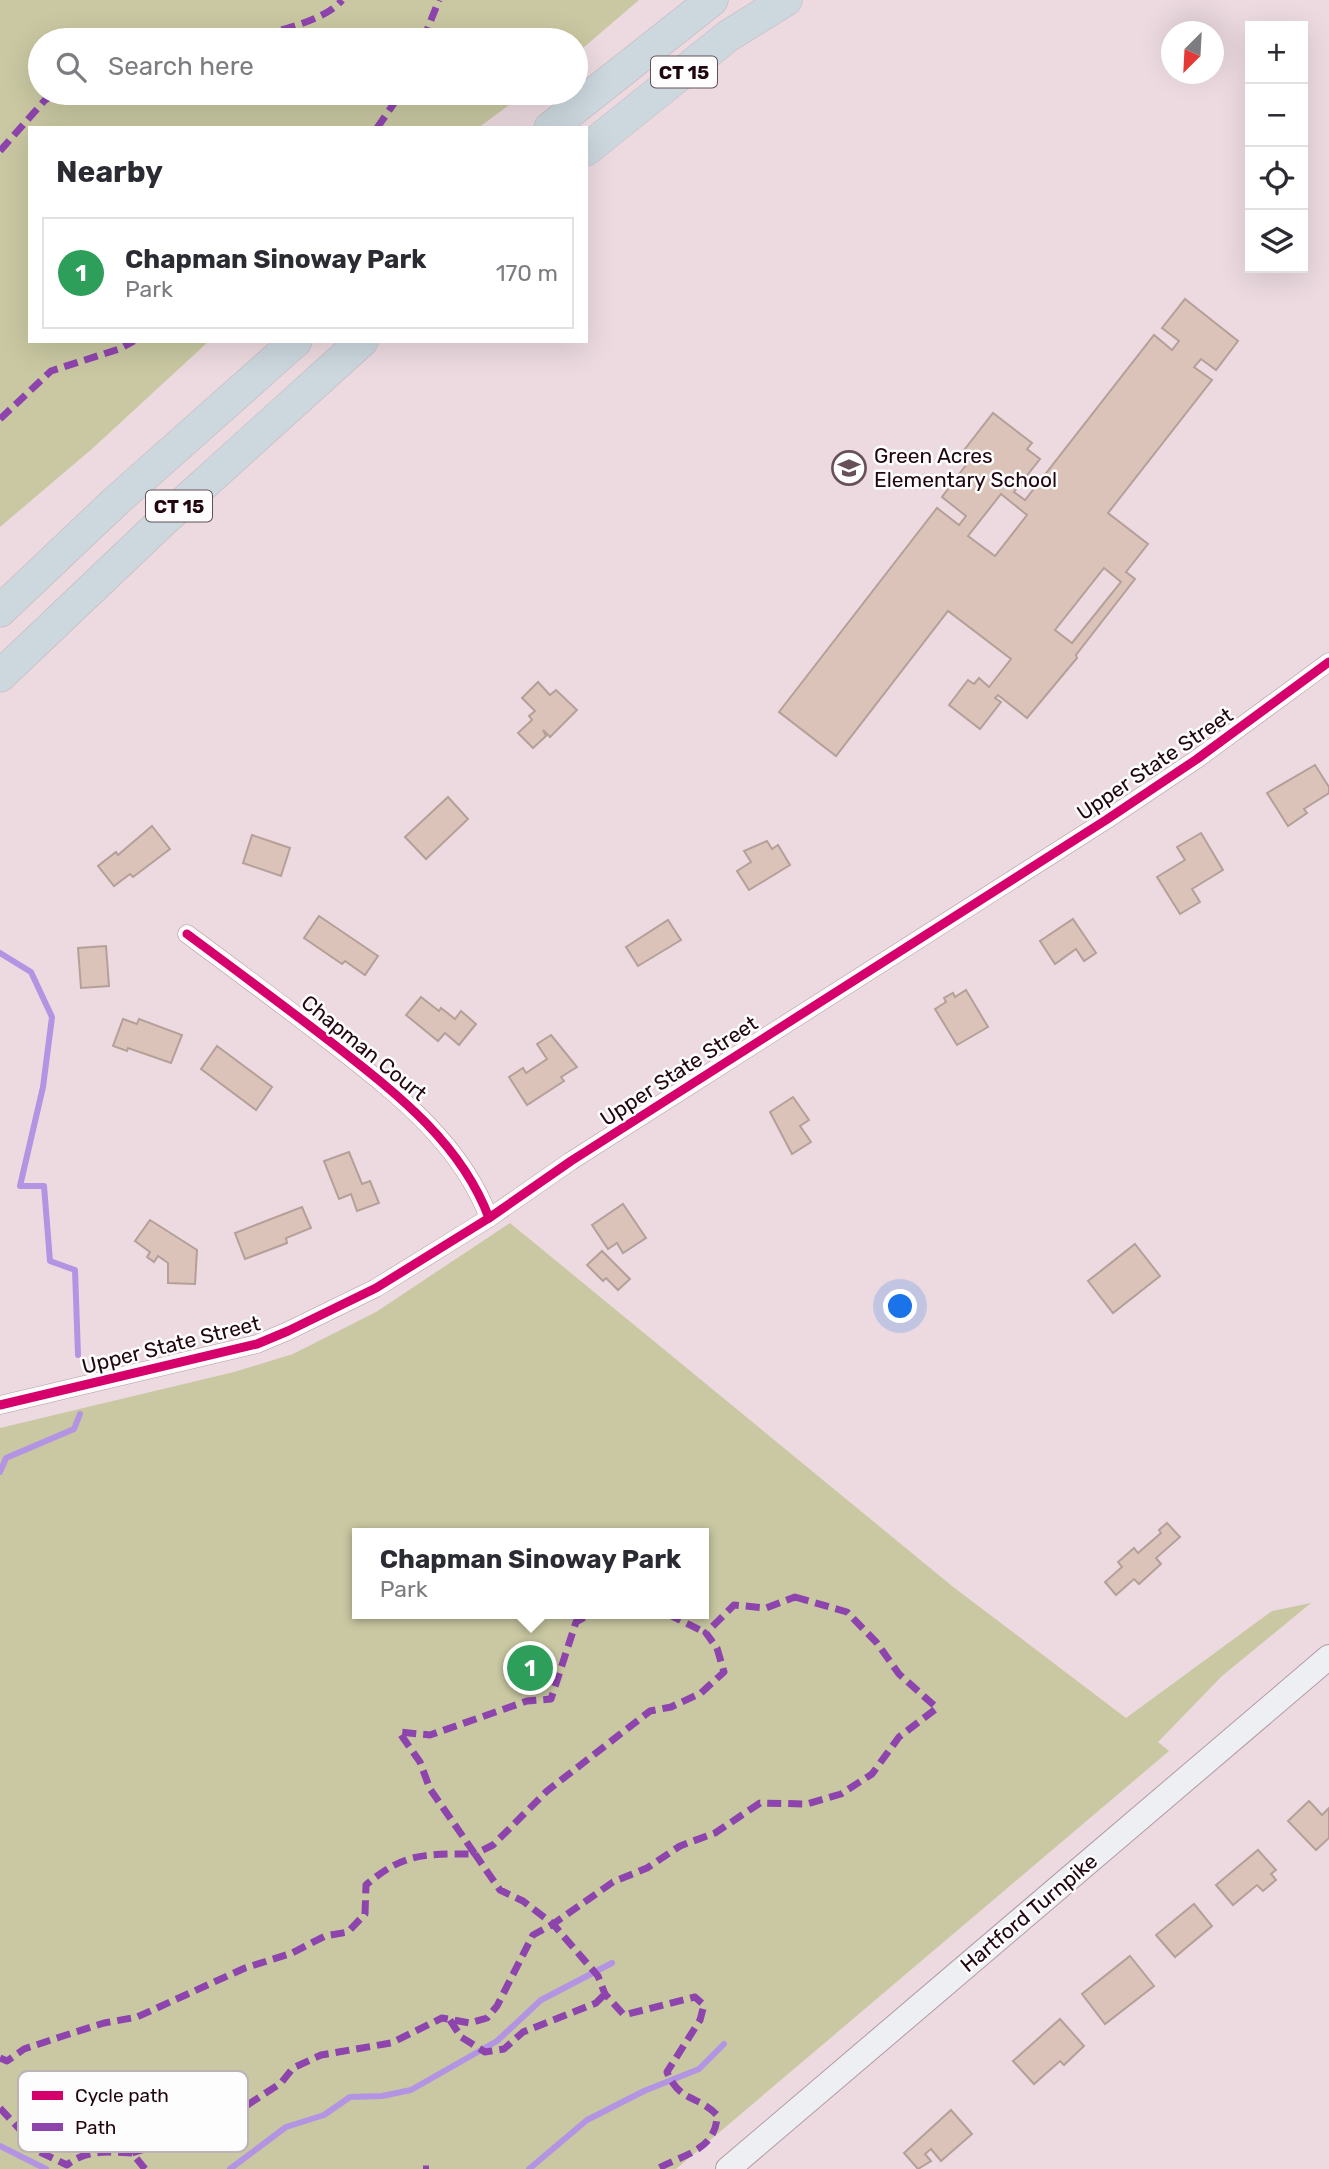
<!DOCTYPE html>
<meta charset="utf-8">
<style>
body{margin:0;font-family:Rubik,sans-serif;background:#f2f2f3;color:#2b2b33}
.controls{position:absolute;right:21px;top:21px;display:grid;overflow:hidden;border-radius:0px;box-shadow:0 7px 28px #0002}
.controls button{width:63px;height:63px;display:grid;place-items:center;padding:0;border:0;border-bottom:2px solid #e1e1e2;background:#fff;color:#2b2b33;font:35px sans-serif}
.compass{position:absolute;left:1161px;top:21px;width:63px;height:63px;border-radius:50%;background:#fff;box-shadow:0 7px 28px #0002;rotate:204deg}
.you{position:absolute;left:901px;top:1307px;width:24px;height:24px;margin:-18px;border:5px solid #fff;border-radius:50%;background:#1a73e8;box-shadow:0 0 0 10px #1a73e833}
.badge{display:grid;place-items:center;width:46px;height:46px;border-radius:50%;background:#0f766e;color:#fff;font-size:23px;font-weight:700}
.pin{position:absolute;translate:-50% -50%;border:4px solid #fff;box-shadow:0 2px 7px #0006}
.popup{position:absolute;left:352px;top:1528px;width:357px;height:91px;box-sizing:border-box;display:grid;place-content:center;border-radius:0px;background:#fff;filter:drop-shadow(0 2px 5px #0005);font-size:23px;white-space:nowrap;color:#7c7c81}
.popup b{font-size:26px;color:#2b2b33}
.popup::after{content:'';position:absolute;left:50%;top:100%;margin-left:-14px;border:14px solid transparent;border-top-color:#fff}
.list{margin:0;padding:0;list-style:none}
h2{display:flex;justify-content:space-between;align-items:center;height:91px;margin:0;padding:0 28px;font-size:30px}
h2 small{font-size:23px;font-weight:400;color:#7c7c81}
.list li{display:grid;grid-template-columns:46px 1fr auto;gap:21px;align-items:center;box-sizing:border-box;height:112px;margin:0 14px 14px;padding:0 14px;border:2px solid #e1e1e2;border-radius:0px}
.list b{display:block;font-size:26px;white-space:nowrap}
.list p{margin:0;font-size:23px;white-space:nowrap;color:#7c7c81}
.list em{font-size:23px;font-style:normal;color:#7c7c81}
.icon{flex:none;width:38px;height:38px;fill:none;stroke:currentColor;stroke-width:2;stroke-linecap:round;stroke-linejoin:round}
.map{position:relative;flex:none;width:1329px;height:2169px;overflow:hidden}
.search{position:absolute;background:#fff;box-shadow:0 7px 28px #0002;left:28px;top:28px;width:560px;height:77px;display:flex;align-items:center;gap:18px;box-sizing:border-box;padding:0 24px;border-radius:38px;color:#7c7c81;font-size:26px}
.panel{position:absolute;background:#fff;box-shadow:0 7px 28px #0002;left:28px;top:126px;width:560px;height:217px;border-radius:0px}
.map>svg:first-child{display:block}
.green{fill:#c9c8a2;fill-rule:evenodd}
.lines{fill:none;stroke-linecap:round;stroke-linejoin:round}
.stream{stroke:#b394e3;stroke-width:6}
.building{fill:#dcc3b9;stroke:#b4a099;stroke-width:2;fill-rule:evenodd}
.street-casing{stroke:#b29ba4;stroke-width:19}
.secondary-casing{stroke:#b29ba4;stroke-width:26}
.highway-casing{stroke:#c3b6bb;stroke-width:33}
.street{stroke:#fcf9fa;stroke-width:18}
.secondary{stroke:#eeeff2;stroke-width:24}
.highway{stroke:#ccd7de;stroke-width:32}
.quiet{stroke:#8e44ad;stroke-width:7;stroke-dasharray:14 7;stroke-linecap:butt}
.cycleway-casing{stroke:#fdfdfd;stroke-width:13}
.cycleway{stroke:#d6006c;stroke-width:9}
.labels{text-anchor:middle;stroke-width:5;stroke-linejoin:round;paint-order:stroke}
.shield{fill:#fdfdfd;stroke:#635058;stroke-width:2}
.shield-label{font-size:19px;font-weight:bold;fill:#210611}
.poi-label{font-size:21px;fill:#210611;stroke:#fdfdfd;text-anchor:start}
.street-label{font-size:21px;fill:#210611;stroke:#fdfdfd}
.key{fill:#fdfdfd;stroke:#bbb3b6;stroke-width:2}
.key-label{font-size:19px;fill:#210611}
</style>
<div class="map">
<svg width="1329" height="2169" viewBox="0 0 1329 2169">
<rect width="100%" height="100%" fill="#ecdae0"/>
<!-- green -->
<g class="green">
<path d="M0,0H639L576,54V40H40V93H525L478,128H30V341H209L93,448L0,527Z"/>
<path d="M510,1223L952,1586L1126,1718L1272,1611L1311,1603L1222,1676L1158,1742L1169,1751L676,2169H0V1428L234,1372L293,1354L376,1312ZM357,1533H703V1614H357Z"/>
</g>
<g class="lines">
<!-- stream -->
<g class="stream">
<path d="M0,953L31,972L52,1017L43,1087L20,1186H44L50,1261L75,1270L78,1355"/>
<path d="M0,1472L6,1458L74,1429L80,1414"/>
<path d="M0,2146L46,2169"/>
<path d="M230,2169L286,2127L324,2115L350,2097L382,2096L411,2090L497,2041L541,2000L612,1963"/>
<path d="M529,2169L587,2120L644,2091L699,2069L724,2044"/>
</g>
</g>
<!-- building -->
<g class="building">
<path d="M1185,299L1238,341L1216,370L1201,359L1194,367L1212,380L1108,513L1148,544L1126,572L1135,579L1076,655L1077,658L1027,718L998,695L995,698L1001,702L980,729L949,705L968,680L974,684L979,678L989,687L1011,659L948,611L836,756L779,712L937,508L959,525L966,516L942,497L969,461L961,454L993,413L1032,443L1027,449L1040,459L1014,492L1025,500L1154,335L1172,350L1179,341L1162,328ZM1001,494L1027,515L995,556L968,536ZM1104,568L1121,582L1072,643L1055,630Z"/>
<path d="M538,682L550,695L556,690L577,710L550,737L543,730L546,736L533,748L518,733L532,720L529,716L535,711L522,698Z"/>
<path d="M1315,765L1329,787V793L1304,809L1307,813L1288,826L1267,793Z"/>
<path d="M448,797L468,819L426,859L405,837Z"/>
<path d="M152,826L170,849L133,877L130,874L114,886L98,866L116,852L118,855Z"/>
<path d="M1201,833L1223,870L1192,889L1200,902L1180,914L1157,877L1185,860L1177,847Z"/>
<path d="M252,835L290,848L281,876L243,863Z"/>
<path d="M767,841L772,849L778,845L790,865L749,890L737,871L751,862L744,851Z"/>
<path d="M319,916L378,956L365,975L345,961L342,964L304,938Z"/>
<path d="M1073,919L1096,953L1084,961L1076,949L1055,964L1040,941Z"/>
<path d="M668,920L681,940L638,966L626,947Z"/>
<path d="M106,946L109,986L81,988L78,948Z"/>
<path d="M966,990L988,1027L957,1045L935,1009L946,1002L944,998L953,993L955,997Z"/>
<path d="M421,997L439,1011L441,1008L455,1019L461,1011L476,1024L459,1045L445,1033L438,1041L406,1015Z"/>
<path d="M123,1019L137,1024L139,1019L182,1035L171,1063L128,1048L127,1051L113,1046Z"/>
<path d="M551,1035L577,1067L561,1077L564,1081L527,1105L509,1077L523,1068L526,1073L547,1059L537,1044Z"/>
<path d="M217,1046L272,1087L256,1110L201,1069Z"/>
<path d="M793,1097L809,1120L800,1126L811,1142L792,1154L770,1112Z"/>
<path d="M349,1152L362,1184L370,1181L379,1203L357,1211L351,1194L339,1199L324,1161Z"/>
<path d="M623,1204L646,1238L623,1253L617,1243L608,1249L592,1225Z"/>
<path d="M302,1207L311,1228L286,1238L287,1243L245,1259L235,1233Z"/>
<path d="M150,1220L197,1250L195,1284L168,1283V1263L158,1256L154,1262L147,1257L150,1252L135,1241Z"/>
<path d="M1135,1244L1160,1276L1113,1313L1088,1281Z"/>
<path d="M602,1251L630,1279L618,1290L606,1278L603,1281L587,1265Z"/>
<path d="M1167,1523L1180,1537L1156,1558L1161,1564L1139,1584L1134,1579L1116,1595L1105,1582L1122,1567L1118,1562L1134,1548L1138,1553L1161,1533L1159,1530Z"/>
<path d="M1309,1801L1322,1815L1329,1808V1838L1316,1850L1288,1821Z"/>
<path d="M1258,1850L1276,1870L1271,1874L1276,1880L1263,1891L1257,1885L1233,1905L1216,1885Z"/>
<path d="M1194,1904L1212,1926L1175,1957L1156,1935Z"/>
<path d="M1130,1956L1154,1986L1105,2024L1082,1994Z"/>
<path d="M1060,2019L1084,2046L1064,2065L1060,2061L1034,2084L1013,2061Z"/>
<path d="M951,2110L972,2134L941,2161L931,2149L925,2154L931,2161L918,2169L904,2153Z"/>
</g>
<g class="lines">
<!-- street casing -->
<g class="street-casing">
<g id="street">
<path d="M187,934C237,971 287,1008 336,1046C397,1094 461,1143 489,1218"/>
<path d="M0,1405L257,1344L288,1331L376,1288L489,1218L571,1161L1106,820L1197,759L1329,662"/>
</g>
</g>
<!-- secondary casing -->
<g class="secondary-casing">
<path id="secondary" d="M728,2169L1329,1657"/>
</g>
<!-- highway casing -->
<g class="highway-casing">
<g id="highway">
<path d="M550,128L712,0"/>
<path d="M586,150L728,36L786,0"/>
<path d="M0,611L116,501L296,341"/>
<path d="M0,676L163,521L362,341"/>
</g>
</g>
<!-- street -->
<use href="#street" class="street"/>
<!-- secondary -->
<use href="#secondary" class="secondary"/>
<!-- highway -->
<use href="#highway" class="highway"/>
<!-- quiet -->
<g class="quiet">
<path d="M241,40C269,33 325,22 342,0"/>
<path d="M423,40L439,0"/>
<path d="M377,128L401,93"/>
<path d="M0,151L45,100L56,93"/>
<path d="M0,419L51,371L119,349L134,341"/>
<path d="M795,1597L847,1612L877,1643L899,1674L937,1708L899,1737L872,1774L841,1794L807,1804L760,1803L715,1833L680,1846L647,1868L613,1882L553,1924L523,1901L500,1890L475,1854L493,1845L547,1791L650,1711L671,1707L701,1693L724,1672L717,1648L706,1633L734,1605L766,1608Z"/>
<path d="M668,1614L706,1633"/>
<path d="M450,2020L461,2037L485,2052L504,2049L523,2032L596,2003L605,1994"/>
<path d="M0,2058L7,2061L24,2049L60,2037L104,2023L137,2017L245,1968L292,1953L325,1936L348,1932L365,1914L366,1885C404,1852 426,1854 475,1854L430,1789L420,1762L399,1732L430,1735L527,1701L551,1699L576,1622L590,1614"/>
<path d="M0,2108L24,2134L25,2145L67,2165C87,2149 108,2152 132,2153L145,2169"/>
<path d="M132,2153L212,2128L281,2083L293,2068L321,2055L391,2043L442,2018L470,2023L487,2018L497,2006L533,1935L553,1924L598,1976L605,1994L624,2015L695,1997L704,2005L700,2020L667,2072C679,2102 698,2095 717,2115C717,2150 682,2155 657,2169"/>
<path d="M423,2169H429"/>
</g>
<!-- cycleway casing -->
<g class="cycleway-casing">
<g id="cycleway">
<path d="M187,934C237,971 287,1008 336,1046C397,1094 461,1143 489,1218"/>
<path d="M0,1405L257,1344L288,1331L376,1288L489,1218L571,1161L1106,820L1197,759L1329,662"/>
</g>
</g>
<!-- cycleway -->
<use href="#cycleway" class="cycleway"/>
</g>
<!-- icons -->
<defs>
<g id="school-ring" transform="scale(1.75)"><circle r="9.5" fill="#fdfdfd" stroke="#685059" stroke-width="1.5"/><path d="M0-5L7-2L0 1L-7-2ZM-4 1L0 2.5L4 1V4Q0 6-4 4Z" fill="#685059"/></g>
</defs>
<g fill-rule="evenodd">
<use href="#school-ring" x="849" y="468"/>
</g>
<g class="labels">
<!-- shield labels -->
<g class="shield">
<rect x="651" y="56.5" width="66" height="31" rx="5"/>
<rect x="146" y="490.5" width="66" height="31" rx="5"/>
</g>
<g class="shield-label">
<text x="684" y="79">CT 15</text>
<text x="179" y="513">CT 15</text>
</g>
<!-- poi labels -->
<g class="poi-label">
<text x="874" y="463">Green Acres<tspan x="874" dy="24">Elementary School</tspan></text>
</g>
<!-- street labels -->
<g class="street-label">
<text transform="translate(1155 764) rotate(-34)" y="7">Upper State Street</text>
<text transform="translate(364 1048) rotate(39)" y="7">Chapman Court</text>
<text transform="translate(679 1071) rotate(-33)" y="7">Upper State Street</text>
<text transform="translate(171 1345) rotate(-14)" y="7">Upper State Street</text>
<text transform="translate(1029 1913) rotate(-40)" y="7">Hartford Turnpike</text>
</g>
</g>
<!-- legend -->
<rect x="18" y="2071" width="230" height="81" rx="10" class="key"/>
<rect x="32" y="2091" width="31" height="9" fill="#d6006c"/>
<rect x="32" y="2123" width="31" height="8" fill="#8e44ad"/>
<g class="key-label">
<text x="75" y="2102">Cycle path</text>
<text x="75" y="2134">Path</text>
</g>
</svg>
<div class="controls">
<button>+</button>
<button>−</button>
<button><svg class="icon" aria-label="locate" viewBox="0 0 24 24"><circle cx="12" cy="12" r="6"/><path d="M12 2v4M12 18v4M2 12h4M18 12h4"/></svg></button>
<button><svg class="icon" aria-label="layers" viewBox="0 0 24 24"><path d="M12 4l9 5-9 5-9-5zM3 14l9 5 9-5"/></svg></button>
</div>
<svg class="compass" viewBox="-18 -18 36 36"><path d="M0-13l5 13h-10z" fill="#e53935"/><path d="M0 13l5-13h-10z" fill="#7c7c81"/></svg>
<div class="you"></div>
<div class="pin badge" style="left:530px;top:1668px;background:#2e9e5b">1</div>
<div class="popup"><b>Chapman Sinoway Park</b>Park</div>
<div class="search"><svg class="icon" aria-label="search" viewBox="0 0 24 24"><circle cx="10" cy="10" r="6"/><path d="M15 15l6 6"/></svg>Search here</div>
<section class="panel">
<h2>Nearby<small></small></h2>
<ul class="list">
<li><span class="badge" style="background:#2e9e5b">1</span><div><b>Chapman Sinoway Park</b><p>Park</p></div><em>170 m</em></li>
</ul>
</section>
</div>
